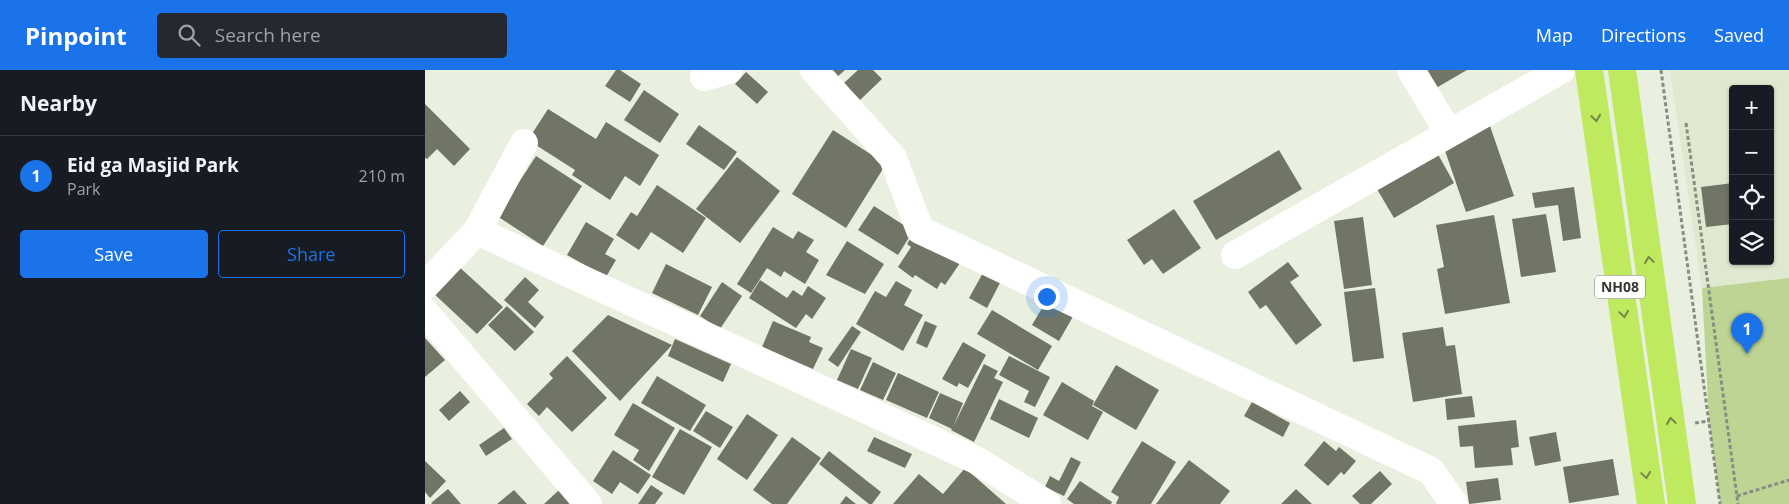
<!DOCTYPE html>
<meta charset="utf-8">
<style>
body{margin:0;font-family:"Open Sans",sans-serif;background:#242831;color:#f1f3f6}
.controls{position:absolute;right:15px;top:15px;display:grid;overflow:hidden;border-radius:5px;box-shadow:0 1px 4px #0004}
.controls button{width:45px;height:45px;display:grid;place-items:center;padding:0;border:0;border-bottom:1px solid #363941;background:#171b24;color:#f1f3f6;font:25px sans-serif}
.you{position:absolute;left:621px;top:226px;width:18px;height:18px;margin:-12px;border:4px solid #fff;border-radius:50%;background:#1a73e8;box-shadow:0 0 0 8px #1a73e833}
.badge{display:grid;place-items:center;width:32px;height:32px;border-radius:50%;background:#1a73e8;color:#fff;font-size:16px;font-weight:700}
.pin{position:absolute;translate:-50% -41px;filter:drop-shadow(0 1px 2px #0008)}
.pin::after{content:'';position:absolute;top:26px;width:18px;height:15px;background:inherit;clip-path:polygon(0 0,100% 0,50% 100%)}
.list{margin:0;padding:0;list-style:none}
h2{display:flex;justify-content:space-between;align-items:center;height:65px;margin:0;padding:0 20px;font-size:21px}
h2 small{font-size:16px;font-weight:400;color:#9ea1a6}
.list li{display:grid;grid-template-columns:32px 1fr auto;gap:15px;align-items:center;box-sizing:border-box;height:80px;padding:0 20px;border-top:1px solid #363941}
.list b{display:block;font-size:19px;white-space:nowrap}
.list p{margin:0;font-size:16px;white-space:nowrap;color:#9ea1a6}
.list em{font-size:16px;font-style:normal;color:#9ea1a6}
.actions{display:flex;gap:10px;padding:15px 20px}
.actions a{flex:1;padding:11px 0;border:1px solid #1a73e8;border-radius:5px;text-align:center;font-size:18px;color:#1a73e8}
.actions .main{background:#1a73e8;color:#fff}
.icon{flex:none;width:28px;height:28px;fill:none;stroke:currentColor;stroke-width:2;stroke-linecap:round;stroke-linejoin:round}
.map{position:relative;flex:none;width:1364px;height:434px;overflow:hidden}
header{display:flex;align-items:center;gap:30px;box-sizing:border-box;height:70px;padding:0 25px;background:#1a73e8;color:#fff}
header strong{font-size:24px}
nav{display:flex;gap:28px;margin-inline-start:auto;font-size:18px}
.search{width:350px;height:45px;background:#242831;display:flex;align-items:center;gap:12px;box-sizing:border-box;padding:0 18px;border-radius:5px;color:#9ea1a6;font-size:19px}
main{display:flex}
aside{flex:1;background:#171b24}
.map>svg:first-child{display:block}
.built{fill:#dfe9d0;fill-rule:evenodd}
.green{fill:#bdd495}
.building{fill:#707566}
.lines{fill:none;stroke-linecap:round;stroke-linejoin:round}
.path{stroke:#888d81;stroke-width:3;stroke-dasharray:4 2.5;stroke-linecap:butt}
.minor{stroke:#fff;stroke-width:28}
.highway{stroke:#bfe95f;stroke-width:28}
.oneway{stroke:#738745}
.labels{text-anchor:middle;stroke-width:5;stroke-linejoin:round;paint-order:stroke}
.shield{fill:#fff;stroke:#71726e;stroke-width:1}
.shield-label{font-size:14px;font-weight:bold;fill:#343630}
</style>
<header>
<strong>Pinpoint</strong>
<div class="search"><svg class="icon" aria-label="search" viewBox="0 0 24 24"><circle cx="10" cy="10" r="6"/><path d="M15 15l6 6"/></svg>Search here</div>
<nav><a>Map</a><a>Directions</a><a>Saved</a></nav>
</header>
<main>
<aside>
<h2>Nearby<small></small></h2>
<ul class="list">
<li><span class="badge">1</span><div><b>Eid ga Masjid Park</b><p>Park</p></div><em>210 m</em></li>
</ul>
<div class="actions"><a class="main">Save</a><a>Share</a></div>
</aside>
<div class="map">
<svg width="1364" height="434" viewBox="0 0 1364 434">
<rect width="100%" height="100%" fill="#e9f0df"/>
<!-- built -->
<path class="built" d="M1245,0H1364V208L1277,218ZM1308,19H1345V191H1308Z"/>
<!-- green -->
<path class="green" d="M1364,208V434H1295L1284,351L1277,218Z"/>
<!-- building -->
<g class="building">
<path d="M191,0H195L216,14L205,32L180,16Z"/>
<path d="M404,0H420L411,8Z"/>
<path d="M433,0H448L457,9L435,30L419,13Z"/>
<path d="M1001,0H1042L1011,18Z"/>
<path d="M321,2L343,22L332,34L310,14Z"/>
<path d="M219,20L254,44L235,73L199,50Z"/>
<path d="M0,34L45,79L29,96L12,79L2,89L0,88Z"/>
<path d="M123,39L171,69L181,52L234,85L215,116L200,106L185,130L147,105L150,100L103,70Z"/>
<path d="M1064,53L1089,126L1041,142L1016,69Z"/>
<path d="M274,55L312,82L299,100L261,74Z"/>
<path d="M408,60L461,94L421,158L367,124Z"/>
<path d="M1010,79L1029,113L969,148L949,114Z"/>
<path d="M854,80L877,119L791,170L768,131Z"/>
<path d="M111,86L157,116L118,176L72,146Z"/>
<path d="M312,87L355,121L315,173L271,139Z"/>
<path d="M1308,113V154L1281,157L1276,117Z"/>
<path d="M232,115L281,148L258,183L226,162L214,180L191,165L206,142L212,146Z"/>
<path d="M1149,117L1156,168L1138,171L1133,135L1110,138L1107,123Z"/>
<path d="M449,136L488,161L473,185L433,160Z"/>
<path d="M749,139L776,178L738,204L727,189L719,195L702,170Z"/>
<path d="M1121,144L1131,202L1096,207L1087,149Z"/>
<path d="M1069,145L1085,233L1020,244L1012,199L1019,197L1011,155Z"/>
<path d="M938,147L947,215L919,219L909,151Z"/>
<path d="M161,152L189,169L180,184L191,190L181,207L142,185Z"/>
<path d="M348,157L368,169L373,161L389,170L381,182L394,190L380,214L359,201L356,207L342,198L326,223L312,214Z"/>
<path d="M488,164L535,193L520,215L516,212L512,219L490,205L488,208L473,197L486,177L482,174Z"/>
<path d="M422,171L459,194L440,224L401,205Z"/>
<path d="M863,192L874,206L865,212L897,255L871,275L841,235L835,239L823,222Z"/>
<path d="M31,194L78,237L52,264L6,221Z"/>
<path d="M241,194L287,217L273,245L227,223Z"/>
<path d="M559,201L576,211L562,238L544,228Z"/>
<path d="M100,207L114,220L103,232L119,247L110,258L79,230Z"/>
<path d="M335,210L362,228L368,220L377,226L383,216L401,228L387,249L381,244L371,258L324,228Z"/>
<path d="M471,211L487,220L479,235L498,245L478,281L431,254L450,221L461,227Z"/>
<path d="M297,212L317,226L295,259L275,246Z"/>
<path d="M950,218L959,288L928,292L919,222Z"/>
<path d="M623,228L650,243L634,271L607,255Z"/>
<path d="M82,236L109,262L90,281L63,255Z"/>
<path d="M567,240L627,276L613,300L552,264Z"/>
<path d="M183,245L247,275L195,331L147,281Z"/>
<path d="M348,251L386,267L384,272L398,278L388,299L337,277Z"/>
<path d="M500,251L512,256L502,278L491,273Z"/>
<path d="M427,256L436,262L413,297L403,290Z"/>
<path d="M1018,257L1021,276L1030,275L1037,324L988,332L977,263Z"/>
<path d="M0,268L20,290L0,307Z"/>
<path d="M250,269L306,294L298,312L243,286Z"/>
<path d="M538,272L561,285L543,318L534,313L532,317L517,309Z"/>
<path d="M426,279L447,288L433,319L412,310Z"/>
<path d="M142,286L182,328L147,362L122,337L114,346L102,334L128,308L124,304Z"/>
<path d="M584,286L625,307L610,337L599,332L604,321L574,305Z"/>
<path d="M448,292L471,303L458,330L435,320Z"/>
<path d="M559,294L573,301L569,308L578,312L549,372L526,360L527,359L504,348L515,323L538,333L528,357Z"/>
<path d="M691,295L734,320L711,360L668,335Z"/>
<path d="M473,303L514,322L502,348L461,330Z"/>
<path d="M232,306L281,335L265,361L216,333Z"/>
<path d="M637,312L669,331L667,336L678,342L663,370L618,345Z"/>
<path d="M35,321L45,332L24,351L14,340Z"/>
<path d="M1047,326L1050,347L1022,350L1020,329Z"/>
<path d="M574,329L613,348L604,368L565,349Z"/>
<path d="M827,332L865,353L858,367L819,346Z"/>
<path d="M208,333L250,358L224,401L208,390L214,380L189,365Z"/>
<path d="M281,341L308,357L295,378L268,361Z"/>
<path d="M322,344L353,365L322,410L292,389Z"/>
<path d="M1091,350L1094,377L1086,378L1088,395L1050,398L1048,376L1035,377L1033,356Z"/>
<path d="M79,358L87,369L61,386L54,375Z"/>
<path d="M255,359L287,377L259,425L227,407Z"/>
<path d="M1131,362L1136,391L1110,396L1104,367Z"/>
<path d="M367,367L396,388L362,434H347L328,420Z"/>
<path d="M449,367L487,384L480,398L442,381Z"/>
<path d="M717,371L751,392L726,434H692L691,433L694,427L686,422Z"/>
<path d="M899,371L911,381L914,377L931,391L919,405L916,402L903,416L879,395Z"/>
<path d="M188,380L226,405L213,424L195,412L187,424L168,411Z"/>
<path d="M404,381L456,422L447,434H444L394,394Z"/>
<path d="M646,387L656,392L639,426L620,417L625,406L634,411Z"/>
<path d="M1188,389L1194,425L1144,433L1138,397Z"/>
<path d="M764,390L805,421L795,434H731Z"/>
<path d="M0,391L21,411L5,428L0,422Z"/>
<path d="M540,398L581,434H468L494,404L518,424Z"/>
<path d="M955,401L967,414L946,434H935L927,426Z"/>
<path d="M1073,408L1076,430L1044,434L1041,412Z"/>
<path d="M655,411L687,432L686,434H649L642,429Z"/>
<path d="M226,415L238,423L230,434H213Z"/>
<path d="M23,419L36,434H7L6,433Z"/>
<path d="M871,419L887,434H856Z"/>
<path d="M89,420L102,434H72Z"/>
<path d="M134,420L147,434H119Z"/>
<path d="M421,426L431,434H415Z"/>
</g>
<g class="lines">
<!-- path -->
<g class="path">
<path d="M1236,0L1295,434"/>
<path d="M1261,53L1313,434"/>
<path d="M1270,353L1284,351"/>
<path d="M1312,426L1364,410"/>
</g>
<!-- minor -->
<g class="minor">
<path d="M389,0L468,88L495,160L1006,401L1029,434"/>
<path d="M986,0L1024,63"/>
<path d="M279,7L304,0"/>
<path d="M52,161L551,390L622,434"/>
<path d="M810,185L1136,0"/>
<path d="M0,216L52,161L99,73"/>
<path d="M0,242L163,434"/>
</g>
<!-- highway -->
<g class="highway">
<path d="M1164,0L1226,434"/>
<path d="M1197,0L1257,434"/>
</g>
</g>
<!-- one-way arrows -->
<defs><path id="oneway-chevron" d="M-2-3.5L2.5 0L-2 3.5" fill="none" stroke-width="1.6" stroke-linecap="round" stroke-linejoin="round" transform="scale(1.25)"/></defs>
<g class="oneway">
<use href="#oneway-chevron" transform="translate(1171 48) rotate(82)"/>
<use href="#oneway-chevron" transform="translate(1224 190) rotate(-98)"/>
<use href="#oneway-chevron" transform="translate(1199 244) rotate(82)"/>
<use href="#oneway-chevron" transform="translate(1246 351) rotate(-98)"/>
<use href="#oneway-chevron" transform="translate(1221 405) rotate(82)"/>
</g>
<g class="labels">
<!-- shield labels -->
<rect class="shield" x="1170" y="205.5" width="50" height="23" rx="4"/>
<g class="shield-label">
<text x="1195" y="222">NH08</text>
</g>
</g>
</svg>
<div class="controls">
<button>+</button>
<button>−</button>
<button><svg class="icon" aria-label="locate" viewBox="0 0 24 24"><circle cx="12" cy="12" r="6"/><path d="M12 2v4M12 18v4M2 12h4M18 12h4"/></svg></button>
<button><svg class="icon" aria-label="layers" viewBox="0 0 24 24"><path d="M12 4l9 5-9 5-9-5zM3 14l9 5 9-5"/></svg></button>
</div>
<div class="you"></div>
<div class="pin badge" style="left:1322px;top:284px">1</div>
</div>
</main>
